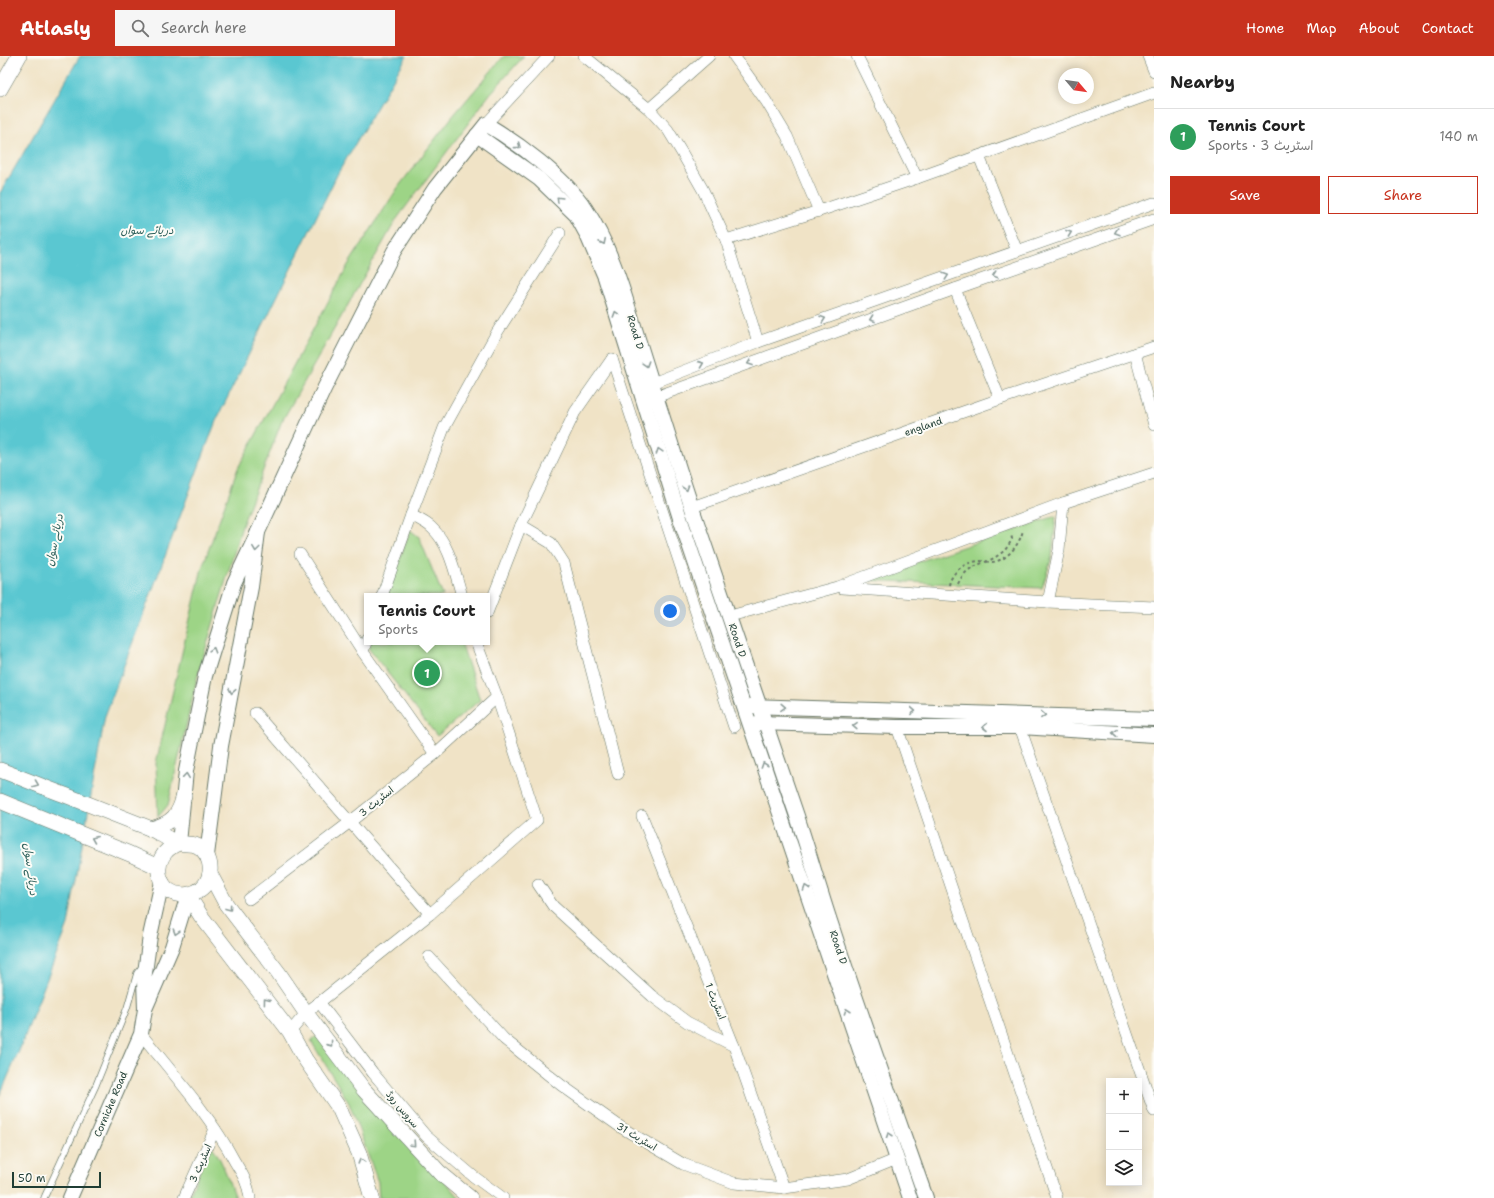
<!DOCTYPE html>
<meta charset="utf-8">
<style>
body{margin:0;font-family:"Shantell Sans","Playpen Sans Arabic",sans-serif;background:#f6f6f6;color:#222}
.controls{position:absolute;right:12px;bottom:12px;display:grid;overflow:hidden;border-radius:0px;box-shadow:0 2px 10px #0003}
.controls button{width:36px;height:36px;display:grid;place-items:center;padding:0;border:0;border-bottom:1px solid #e0e0e0;background:#fff;color:#222;font:20px sans-serif}
.compass{position:absolute;left:1058px;top:12px;width:36px;height:36px;border-radius:50%;background:#fff;box-shadow:0 2px 10px #0003;rotate:119deg}
.scale{position:absolute;left:12px;bottom:10px;width:89px;box-sizing:border-box;padding-left:4px;border:2px solid #1f3d34;border-top:0;font-size:11px;line-height:14px;white-space:nowrap;color:#1f3d34;-webkit-text-stroke:3px #fdfcf7;paint-order:stroke}
.you{position:absolute;left:670px;top:555px;width:14px;height:14px;margin:-10px;border:3px solid #fff;border-radius:50%;background:#1a73e8;box-shadow:0 0 0 6px #1a73e833}
.badge{display:grid;place-items:center;width:26px;height:26px;border-radius:50%;background:#c8321e;color:#fff;font-size:13px;font-weight:700}
.pin{position:absolute;translate:-50% -50%;border:2px solid #fff;box-shadow:0 1px 4px #0006}
.popup{position:absolute;left:364px;top:537px;width:126px;height:52px;box-sizing:border-box;display:grid;place-content:center;border-radius:0px;background:#fff;filter:drop-shadow(0 1px 3px #0005);font-size:13px;white-space:nowrap;color:#767676}
.popup b{font-size:15px;color:#222}
.popup::after{content:'';position:absolute;left:50%;top:100%;margin-left:-8px;border:8px solid transparent;border-top-color:#fff}
.list{margin:0;padding:0;list-style:none}
h2{display:flex;justify-content:space-between;align-items:center;height:52px;margin:0;padding:0 16px;font-size:17px}
h2 small{font-size:13px;font-weight:400;color:#767676}
.list li{display:grid;grid-template-columns:26px 1fr auto;gap:12px;align-items:center;box-sizing:border-box;height:56px;padding:0 16px;border-top:1px solid #e0e0e0}
.list b{display:block;font-size:15px;white-space:nowrap}
.list p{margin:0;font-size:13px;white-space:nowrap;color:#767676}
.list em{font-size:13px;font-style:normal;color:#767676}
.actions{display:flex;gap:8px;padding:12px 16px}
.actions a{flex:1;padding:9px 0;border:1px solid #c8321e;border-radius:0px;text-align:center;font-size:14px;color:#c8321e}
.actions .main{background:#c8321e;color:#fff}
.icon{flex:none;width:22px;height:22px;fill:none;stroke:currentColor;stroke-width:2;stroke-linecap:round;stroke-linejoin:round}
.map{position:relative;flex:none;width:1154px;height:1142px;overflow:hidden}
header{display:flex;align-items:center;gap:24px;box-sizing:border-box;height:56px;padding:0 20px;background:#c8321e;color:#fff}
header strong{font-size:19px}
nav{display:flex;gap:22px;margin-inline-start:auto;font-size:14px}
.search{width:280px;height:36px;background:#f6f6f6;display:flex;align-items:center;gap:10px;box-sizing:border-box;padding:0 14px;border-radius:0px;color:#767676;font-size:15px}
main{display:flex}
aside{flex:1;background:#fff}
.map>svg:first-child{display:block}
.green{fill:#9dd486;stroke:#5e885d}
.water{fill:#5ac7d1;stroke:#3c8282}
.lines{fill:none;stroke-linecap:round;stroke-linejoin:round}
.service-casing{stroke:#687767;stroke-width:7}
.minor-casing{stroke:#687767;stroke-width:12}
.tertiary-casing{stroke:#687767;stroke-width:16}
.secondary-casing{stroke:#687767;stroke-width:16}
.path{stroke:#687767;stroke-width:2;stroke-dasharray:3 3;stroke-linecap:butt}
.service{stroke:#fff;stroke-width:5.5}
.minor{stroke:#fff;stroke-width:11}
.tertiary{stroke:#fff;stroke-width:14}
.secondary{stroke:#fff;stroke-width:15}
.oneway{stroke:#8f9e9a}
.labels{text-anchor:middle;stroke-width:4;stroke-linejoin:round;paint-order:stroke}
.street-label{font-size:10px;fill:#1f3d34;stroke:#fdfcf7}
.water-label{font-size:11px;font-style:italic;fill:#2e605b;stroke:#fdfcf7}
</style>
<header>
<strong>Atlasly</strong>
<div class="search"><svg class="icon" aria-label="search" viewBox="0 0 24 24"><circle cx="10" cy="10" r="6"/><path d="M15 15l6 6"/></svg>Search here</div>
<nav><a>Home</a><a>Map</a><a>About</a><a>Contact</a></nav>
</header>
<main>
<div class="map">
<svg width="1154" height="1142" viewBox="0 0 1154 1142">
<rect width="100%" height="100%" fill="#fdfcf7"/>
<filter id="ink" filterUnits="userSpaceOnUse"><feTurbulence type="fractalNoise" baseFrequency=".025" numOctaves="2"/><feDisplacementMap in="SourceGraphic" scale="8" xChannelSelector="R" yChannelSelector="G"/><feConvolveMatrix kernelMatrix="1 2 1 2 8 2 1 2 1" color-interpolation-filters="sRGB"/></filter>
<filter id="wash" filterUnits="userSpaceOnUse"><feTurbulence type="fractalNoise" baseFrequency=".012" numOctaves="4" result="noise"/><feDisplacementMap in="SourceGraphic" scale="16" xChannelSelector="R" yChannelSelector="G"/><feGaussianBlur stdDeviation="0.9" result="paint"/><feColorMatrix in="noise" values="0 0 0 0 0 0 0 0 0 0 0 0 0 0 0 0 0 1.4 0 .05"/><feComposite in="paint" operator="in"/></filter>
<g filter="url(#wash)">
<rect width="100%" height="100%" fill="#f0e3c6"/>
<!-- green -->
<g class="green">
<path d="M504,0H524L490,38L396,164L281,367L242,470L197,622L168,749L158,761L156,707L202,512L238,412L348,209L399,130L452,61Z"/>
<path d="M1056,460L1052,501L1042,532L863,524Z"/>
<path d="M410,474L419,481L443,540H387Z"/>
<path d="M371,586H461L480,644L437,680L369,593Z"/>
<path d="M318,979L460,1142H379L378,1126L349,1047L311,985Z"/>
<path d="M211,1089C223,1104 228,1124 235,1142H188Z"/>
</g>
<!-- water -->
<path class="water" d="M80,0H407L338,117L216,365L105,660L68,869L19,995L0,1039V137Z"/>
</g>
<g filter="url(#ink)">
<g class="lines">
<!-- service casing -->
<g class="service-casing">
<path id="service" d="M44,1142L96,1029L127,952L137,917L142,911"/>
</g>
<!-- minor casing -->
<g class="minor-casing">
<g id="minor">
<path d="M584,0L649,53L668,74L682,97L703,134L726,184L758,286"/>
<path d="M734,0L766,45L787,80L819,155"/>
<path d="M857,0L917,122"/>
<path d="M1148,0L1154,15"/>
<path d="M649,53L709,0"/>
<path d="M486,68L549,0"/>
<path d="M979,100L1017,195"/>
<path d="M726,184L819,155L917,122L1154,37"/>
<path d="M955,233L1000,343"/>
<path d="M1135,297L1154,369"/>
<path d="M612,303L734,671"/>
<path d="M645,330L758,286L1154,147"/>
<path d="M650,343L955,233L1154,163"/>
<path d="M692,451L1000,343L1154,291"/>
<path d="M411,459C418,463 426,466 432,472C450,489 455,517 462,540"/>
<path d="M521,469L551,487L564,507L618,718"/>
<path d="M300,498L363,596L435,698"/>
<path d="M842,532L1048,546L1154,551"/>
<path d="M382,540L411,459L444,372L496,278L560,177"/>
<path d="M1048,546L1059,494L1063,447"/>
<path d="M487,557L521,469L575,356L612,303"/>
<path d="M730,560L837,531L1063,447L1154,417"/>
<path d="M363,596L367,583"/>
<path d="M255,657L430,858"/>
<path d="M897,671L1057,1142"/>
<path d="M1020,671L1154,1055"/>
<path d="M642,760L734,990L784,1132"/>
<path d="M538,828L553,850L652,940L687,966L734,990"/>
<path d="M249,843L350,766L435,698L497,641"/>
<path d="M429,901L504,983L561,1029L622,1072L683,1108L734,1127L784,1132L848,1123L897,1103"/>
<path d="M319,946L373,1017L426,1080L473,1120L503,1142"/>
<path d="M290,976L306,957L430,858L537,764L497,641L476,586"/>
<path d="M141,978C174,1019 210,1059 235,1106C243,1119 248,1127 250,1142"/>
<path d="M184,1142L215,1073"/>
</g>
</g>
<!-- tertiary casing -->
<g class="tertiary-casing">
<g id="tertiary">
<path d="M477,79L539,123L576,159L587,179L605,221L679,459L910,1142"/>
<path d="M258,476L324,333L394,195L435,132L486,68C518,87 564,121 585,152C613,193 625,242 640,289C657,343 674,398 692,452C728,555 763,658 797,760C809,796 819,832 831,868C861,960 894,1051 926,1142"/>
<path d="M750,650L1154,663"/>
<path d="M757,667L897,671H1020L1154,679"/>
<path d="M179,787L186,715L205,620L234,527L258,476L251,531L221,690L207,799"/>
<path d="M162,826L150,880L144,924L145,953L172,891L188,839"/>
<path d="M70,1142L141,978L145,953"/>
</g>
</g>
<!-- secondary casing -->
<g class="secondary-casing">
<g id="secondary">
<path d="M0,33L19,0"/>
<path d="M0,714C22,722 43,731 65,739C93,750 121,761 149,772C159,776 169,785 179,787C188,789 194,786 202,793C209,800 212,811 209,821C206,830 199,836 189,838C158,845 145,800 179,787"/>
<path d="M0,745L130,798L158,811"/>
<path d="M151,773C172,767 179,760 184,739"/>
<path d="M210,818L226,848L278,916L306,957L364,1034L439,1116L470,1142"/>
<path d="M188,839L201,860L290,976L305,1003L339,1052L359,1097L372,1142"/>
</g>
</g>
<!-- path -->
<g class="path">
<path d="M958,528C968,506 985,510 1000,498C1006,494 1009,489 1012,483L1011,478"/>
<path d="M949,529C951,518 962,508 973,506C979,504 985,506 992,506C1007,505 1020,488 1023,474"/>
</g>
<!-- service -->
<use href="#service" class="service"/>
<!-- minor -->
<use href="#minor" class="minor"/>
<!-- tertiary -->
<use href="#tertiary" class="tertiary"/>
<!-- secondary -->
<use href="#secondary" class="secondary"/>
</g>
<!-- one-way arrows -->
<defs><path id="oneway-chevron" d="M-2-3.5L2.5 0L-2 3.5" fill="none" stroke-width="1.6" stroke-linecap="round" stroke-linejoin="round"/></defs>
<g class="oneway">
<use href="#oneway-chevron" transform="translate(518 90) rotate(37)"/>
<use href="#oneway-chevron" transform="translate(559 143) rotate(-135)"/>
<use href="#oneway-chevron" transform="translate(1117 176) rotate(161)"/>
<use href="#oneway-chevron" transform="translate(1069 177) rotate(-20)"/>
<use href="#oneway-chevron" transform="translate(603 186) rotate(64)"/>
<use href="#oneway-chevron" transform="translate(995 219) rotate(161)"/>
<use href="#oneway-chevron" transform="translate(946 220) rotate(-19)"/>
<use href="#oneway-chevron" transform="translate(616 258) rotate(-107)"/>
<use href="#oneway-chevron" transform="translate(823 263) rotate(-19)"/>
<use href="#oneway-chevron" transform="translate(872 263) rotate(160)"/>
<use href="#oneway-chevron" transform="translate(750 307) rotate(160)"/>
<use href="#oneway-chevron" transform="translate(646 308) rotate(73)"/>
<use href="#oneway-chevron" transform="translate(701 308) rotate(-21)"/>
<use href="#oneway-chevron" transform="translate(659 395) rotate(-108)"/>
<use href="#oneway-chevron" transform="translate(686 432) rotate(72)"/>
<use href="#oneway-chevron" transform="translate(256 493) rotate(97)"/>
<use href="#oneway-chevron" transform="translate(213 594) rotate(-73)"/>
<use href="#oneway-chevron" transform="translate(232 635) rotate(101)"/>
<use href="#oneway-chevron" transform="translate(783 651) rotate(2)"/>
<use href="#oneway-chevron" transform="translate(913 655) rotate(2)"/>
<use href="#oneway-chevron" transform="translate(1043 659) rotate(2)"/>
<use href="#oneway-chevron" transform="translate(855 670) rotate(-178)"/>
<use href="#oneway-chevron" transform="translate(985 671) rotate(180)"/>
<use href="#oneway-chevron" transform="translate(1115 677) rotate(-177)"/>
<use href="#oneway-chevron" transform="translate(764 709) rotate(-109)"/>
<use href="#oneway-chevron" transform="translate(186 720) rotate(-84)"/>
<use href="#oneway-chevron" transform="translate(36 728) rotate(21)"/>
<use href="#oneway-chevron" transform="translate(94 783) rotate(-158)"/>
<use href="#oneway-chevron" transform="translate(806 832) rotate(-109)"/>
<use href="#oneway-chevron" transform="translate(229 852) rotate(54)"/>
<use href="#oneway-chevron" transform="translate(176 876) rotate(107)"/>
<use href="#oneway-chevron" transform="translate(266 945) rotate(-127)"/>
<use href="#oneway-chevron" transform="translate(847 955) rotate(-109)"/>
<use href="#oneway-chevron" transform="translate(330 988) rotate(53)"/>
<use href="#oneway-chevron" transform="translate(889 1079) rotate(-109)"/>
<use href="#oneway-chevron" transform="translate(413 1088) rotate(47)"/>
<use href="#oneway-chevron" transform="translate(361 1105) rotate(-106)"/>
</g>
</g>
<g class="labels">
<!-- street labels -->
<g class="street-label">
<text transform="translate(636 276) rotate(73)" y="4">Road D</text>
<text transform="translate(923 370) rotate(-19)" y="4">england</text>
<text transform="translate(738 584) rotate(71)" y="4">Road D</text>
<text transform="translate(376 745) rotate(-39)" y="4">اسٹریٹ 3</text>
<text transform="translate(839 891) rotate(71)" y="4">Road D</text>
<text transform="translate(716 945) rotate(68)" y="4">اسٹریٹ 1</text>
<text transform="translate(110 1048) rotate(-67)" y="4">Corniche Road</text>
<text transform="translate(403 1053) rotate(50)" y="4">سروس روڈ</text>
<text transform="translate(637 1080) rotate(31)" y="4">اسٹریٹ 31</text>
<text transform="translate(200 1107) rotate(-66)" y="4">اسٹریٹ 3</text>
</g>
<!-- water labels -->
<g class="water-label">
<text x="147" y="178">دریائے سواں</text>
<text transform="translate(54 484) rotate(-79)" y="4">دریائے سواں</text>
<text transform="translate(31 813) rotate(83)" y="4">دریائے سواں</text>
</g>
</g>
</svg>
<div class="controls">
<button>+</button>
<button>−</button>
<button><svg class="icon" aria-label="layers" viewBox="0 0 24 24"><path d="M12 4l9 5-9 5-9-5zM3 14l9 5 9-5"/></svg></button>
</div>
<svg class="compass" viewBox="-18 -18 36 36"><path d="M0-13l5 13h-10z" fill="#e53935"/><path d="M0 13l5-13h-10z" fill="#767676"/></svg>
<div class="scale">50 m</div>
<div class="you"></div>
<div class="pin badge" style="left:427px;top:617px;background:#2e9e5b">1</div>
<div class="popup"><b>Tennis Court</b>Sports</div>
</div>
<aside>
<h2>Nearby<small></small></h2>
<ul class="list">
<li><span class="badge" style="background:#2e9e5b">1</span><div><b>Tennis Court</b><p>Sports · اسٹریٹ 3</p></div><em>140 m</em></li>
</ul>
<div class="actions"><a class="main">Save</a><a>Share</a></div>
</aside>
</main>
